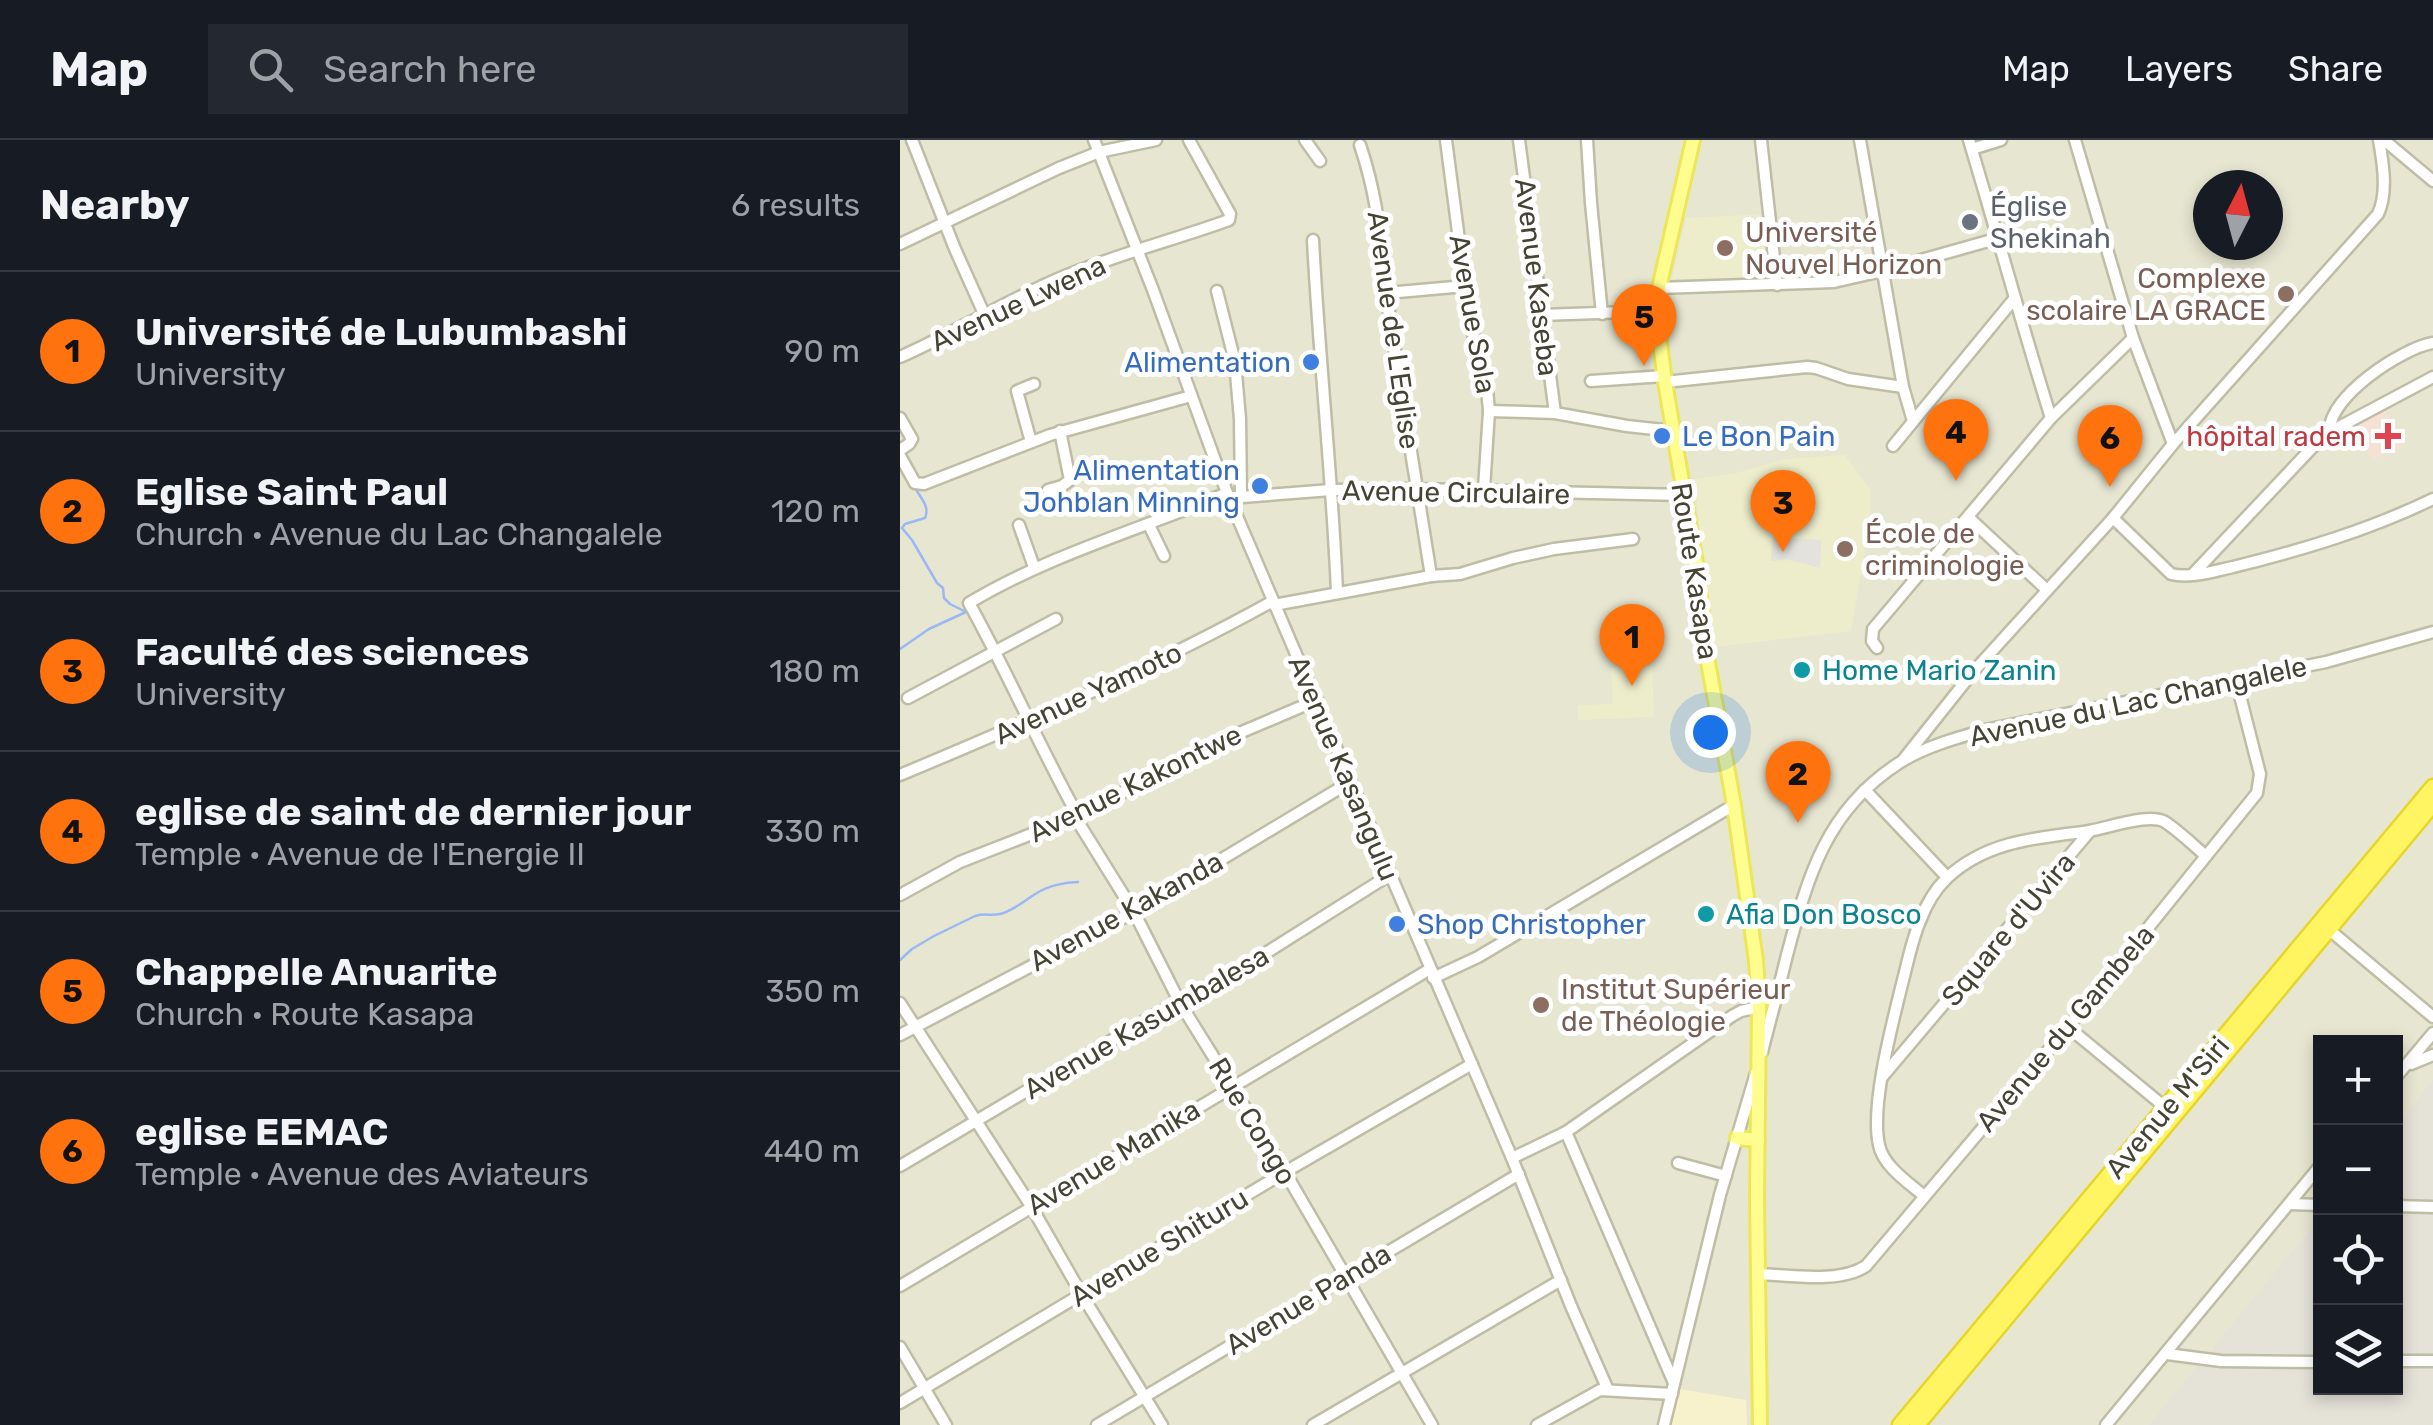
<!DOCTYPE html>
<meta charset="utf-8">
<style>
body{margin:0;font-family:Rubik,sans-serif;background:#242831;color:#f1f3f6}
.controls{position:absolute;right:30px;bottom:30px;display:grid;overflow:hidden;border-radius:0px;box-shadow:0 5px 15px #0003}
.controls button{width:90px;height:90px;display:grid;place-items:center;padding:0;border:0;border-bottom:2px solid #363941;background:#171b24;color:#f1f3f6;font:50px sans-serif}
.compass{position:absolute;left:1293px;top:30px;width:90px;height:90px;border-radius:50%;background:#171b24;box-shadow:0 5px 15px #0003;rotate:6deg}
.you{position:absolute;left:810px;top:592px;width:35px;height:35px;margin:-25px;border:8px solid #fff;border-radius:50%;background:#1a73e8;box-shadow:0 0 0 15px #1a73e833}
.badge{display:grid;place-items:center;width:65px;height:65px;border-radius:50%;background:#ff730e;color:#111;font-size:32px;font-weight:700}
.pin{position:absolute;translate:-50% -82px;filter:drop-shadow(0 2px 5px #0008)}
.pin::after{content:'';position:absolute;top:52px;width:35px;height:30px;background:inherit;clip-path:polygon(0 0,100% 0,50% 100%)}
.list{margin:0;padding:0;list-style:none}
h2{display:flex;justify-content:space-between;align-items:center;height:130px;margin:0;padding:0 40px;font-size:42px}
h2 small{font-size:32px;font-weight:400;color:#9ea1a6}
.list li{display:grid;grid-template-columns:65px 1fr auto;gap:30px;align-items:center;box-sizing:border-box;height:160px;padding:0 40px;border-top:2px solid #363941}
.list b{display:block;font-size:38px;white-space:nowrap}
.list p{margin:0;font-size:32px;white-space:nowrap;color:#9ea1a6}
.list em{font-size:32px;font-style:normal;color:#9ea1a6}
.icon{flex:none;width:55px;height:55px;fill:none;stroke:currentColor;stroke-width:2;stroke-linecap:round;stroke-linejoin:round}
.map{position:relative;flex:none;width:1533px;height:1285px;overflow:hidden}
header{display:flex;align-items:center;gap:60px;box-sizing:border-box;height:140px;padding:0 50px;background:#171b24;border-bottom:2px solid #363941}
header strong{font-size:48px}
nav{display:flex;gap:55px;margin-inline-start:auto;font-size:35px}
.search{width:700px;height:90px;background:#242831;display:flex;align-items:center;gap:25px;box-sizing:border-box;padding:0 35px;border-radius:0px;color:#9ea1a6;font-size:38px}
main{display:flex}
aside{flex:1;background:#171b24}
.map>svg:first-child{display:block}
.residential{fill:#e7e6d1;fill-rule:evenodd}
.commercial{fill:#f7f1cc}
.industrial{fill:#e5e3d8}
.education{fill:#ededcc}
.medical{fill:#f5e2d5}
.parking{fill:#e3e2dc}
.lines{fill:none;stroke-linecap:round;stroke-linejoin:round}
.stream{stroke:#9ab8f5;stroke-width:2.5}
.minor-casing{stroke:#bfbda5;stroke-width:15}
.major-casing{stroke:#ece758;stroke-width:18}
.highway-casing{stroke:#e8d528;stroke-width:19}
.minor{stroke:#fff;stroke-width:10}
.major{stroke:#fffd90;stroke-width:12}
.highway{stroke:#fff562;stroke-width:14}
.worship-dot{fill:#6b7280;stroke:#fff;stroke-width:4}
.education-dot{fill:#8d6e63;stroke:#fff;stroke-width:4}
.shop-dot{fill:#3f7fe0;stroke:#fff;stroke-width:4}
.health-dot{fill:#e0444e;stroke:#fff;stroke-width:4}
.culture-dot{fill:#0f9aa8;stroke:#fff;stroke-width:4}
.labels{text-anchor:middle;stroke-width:10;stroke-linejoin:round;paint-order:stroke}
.worship-label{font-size:28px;fill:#5b616d;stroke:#fff;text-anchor:start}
.education-label{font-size:28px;fill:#785e54;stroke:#fff;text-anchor:start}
.street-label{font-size:28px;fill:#454333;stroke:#fff}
.shop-label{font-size:28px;fill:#366cbe;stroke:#fff;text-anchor:end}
.health-label{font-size:28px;fill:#be3a42;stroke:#fff;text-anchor:end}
.culture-label{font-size:28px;fill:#0d838f;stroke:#fff;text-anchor:start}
</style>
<header>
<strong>Map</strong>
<div class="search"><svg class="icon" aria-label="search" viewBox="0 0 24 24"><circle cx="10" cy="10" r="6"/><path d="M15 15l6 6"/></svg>Search here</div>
<nav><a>Map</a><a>Layers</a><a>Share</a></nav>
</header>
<main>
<aside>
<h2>Nearby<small>6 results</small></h2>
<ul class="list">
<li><span class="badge">1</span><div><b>Université de Lubumbashi</b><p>University</p></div><em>90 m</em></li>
<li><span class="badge">2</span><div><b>Eglise Saint Paul</b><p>Church · Avenue du Lac Changalele</p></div><em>120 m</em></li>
<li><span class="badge">3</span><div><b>Faculté des sciences</b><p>University</p></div><em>180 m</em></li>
<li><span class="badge">4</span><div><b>eglise de saint de dernier jour</b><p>Temple · Avenue de l'Energie II</p></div><em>330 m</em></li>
<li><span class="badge">5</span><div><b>Chappelle Anuarite</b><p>Church · Route Kasapa</p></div><em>350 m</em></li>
<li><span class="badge">6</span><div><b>eglise EEMAC</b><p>Temple · Avenue des Aviateurs</p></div><em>440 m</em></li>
</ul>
</aside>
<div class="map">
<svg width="1533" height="1285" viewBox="0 0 1533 1285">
<rect width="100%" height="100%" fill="#f3f2e3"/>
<!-- residential -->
<path class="residential" d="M0,0H1533V1285H0ZM1308,45H1368V105H1308ZM1420,902H1496V1248H1420Z"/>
<!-- commercial -->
<path class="commercial" d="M780,1249L846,1260L847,1285H770Z"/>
<!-- industrial -->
<path class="industrial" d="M1533,940V1285H1249L1420,1078V1248H1496V986Z"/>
<!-- education -->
<g class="education">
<path d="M867,74L873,138L772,139L786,78Z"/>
<path d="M945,315L971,351L970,380L951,491L813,507L794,339L837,333L885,319Z"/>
<path d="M752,526L754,577L678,580V565L713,564L711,528Z"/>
</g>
<!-- medical -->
<path class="medical" d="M1483,267L1503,306L1472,320L1454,284Z"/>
<!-- parking -->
<path class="parking" d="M873,397L921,400L920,428L887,419L871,421Z"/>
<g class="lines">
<!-- stream -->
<g class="stream">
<path d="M0,509L29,489L66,472L50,464L44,458L43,448L37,443L12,400L2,388L5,384L25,378C30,367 21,358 15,348"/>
<path d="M0,820L12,809L34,796L75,776C84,773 91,776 100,774C113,771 125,760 137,753C148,746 165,742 178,742"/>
</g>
<!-- minor casing -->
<g class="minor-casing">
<g id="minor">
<path d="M12,0L55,109L85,176"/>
<path d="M194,0L253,150L327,353L612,1018L671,1166L708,1250"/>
<path d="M405,0L420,21"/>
<path d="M546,0L565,146L574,199L586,238L589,271L584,349"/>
<path d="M619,0L655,273"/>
<path d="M687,0L691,63L702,174"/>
<path d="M861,0L877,145"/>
<path d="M960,0L1003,247L1013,281"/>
<path d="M1069,0C1097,93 1122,186 1151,278"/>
<path d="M1175,0L1233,198L1273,304"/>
<path d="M1484,0L1533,41"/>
<path d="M460,5C480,64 481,111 489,171C502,259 517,347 531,436"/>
<path d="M1072,9L1101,0"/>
<path d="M413,100C419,218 432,334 437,452"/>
<path d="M0,104L159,28L199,12L256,0"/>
<path d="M759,148L934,142L982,131L1099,98"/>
<path d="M317,151L335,222L340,279L341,356"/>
<path d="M487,153L565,146"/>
<path d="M641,175L756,171"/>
<path d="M0,217C52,194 101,164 153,141C210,116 271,101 329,80L330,74L289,0"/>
<path d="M691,241L764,236"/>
<path d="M765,242L907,227L916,228L948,239L1003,247"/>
<path d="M589,271L655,273L727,286L773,291"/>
<path d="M0,278L12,299L9,304L0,310"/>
<path d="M1430,291C1428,257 1502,208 1533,203"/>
<path d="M131,302L117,251L134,244"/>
<path d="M993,306L1114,159"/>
<path d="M0,316L15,343L24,344L150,295L291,256"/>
<path d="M148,350L162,346L170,340L160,291"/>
<path d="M329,358L431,350L517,349L784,355"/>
<path d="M1068,377L1147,450"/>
<path d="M1213,378L1271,434C1290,439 1314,431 1333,427C1402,410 1469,390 1533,359"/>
<path d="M119,385L134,427"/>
<path d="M249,385L264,416"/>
<path d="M1293,434L1424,295L1533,237"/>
<path d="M374,465L531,436L560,434L613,418L654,409L733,399"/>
<path d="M977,508L972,501L973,489L1151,278L1233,198"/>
<path d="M8,558L156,479"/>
<path d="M1003,620L1073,532L1213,378L1273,304L1478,74C1488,53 1483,23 1479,0"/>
<path d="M0,635C127,582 252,528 373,461"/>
<path d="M965,650L1047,737"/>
<path d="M178,676C139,606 108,533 69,463C149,415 241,389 327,353"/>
<path d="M175,677L234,772L280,863L385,1032L532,1285"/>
<path d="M0,755L60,722L175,677L330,597L417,560"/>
<path d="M1426,787L1533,877"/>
<path d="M533,838L578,817L834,665"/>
<path d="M0,863L131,1066L182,1155L262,1285"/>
<path d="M1168,887L1266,968"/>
<path d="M0,895L234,772L450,642"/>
<path d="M862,912C870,880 879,848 887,815C908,736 926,670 999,623C1024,607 1056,598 1085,590L1426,522L1533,492"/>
<path d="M1511,924L1533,915"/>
<path d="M983,936L1190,691"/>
<path d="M1496,937L1533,893"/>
<path d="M612,1018L666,992"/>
<path d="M778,1023L826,1036"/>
<path d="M0,1026L246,880L361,816L491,734"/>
<path d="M1024,1056C1009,1043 983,1026 979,1005C970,965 993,881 1003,840C1008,821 1012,800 1020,781C1026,765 1035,749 1048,737C1086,702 1134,698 1183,692C1203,690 1248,672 1265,682C1279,691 1293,705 1306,716"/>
<path d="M1390,1064L1420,1065"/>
<path d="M1496,1066L1533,1067"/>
<path d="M858,1134C889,1135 939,1144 966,1126L1168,887L1357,653L1360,634L1336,540"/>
<path d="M0,1146L530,829"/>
<path d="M0,1207L46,1285"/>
<path d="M1267,1214L1321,1221L1420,1222"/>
<path d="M1496,1221H1533"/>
<path d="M774,1243L666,992L832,876L841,871L859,867"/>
<path d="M0,1263L385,1032L572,924"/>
<path d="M197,1285L619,1034"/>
<path d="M413,1285L661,1140"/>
<path d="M637,1285L700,1250L772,1254"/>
<path d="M764,1285L820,1055L856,933"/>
<path d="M1206,1285L1420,1026"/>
</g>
</g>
<!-- major casing -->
<g class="major-casing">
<g id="major">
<path d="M793,0L759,148L757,179L765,242L797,429L806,511L834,665L856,821L859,867L857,1058L860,1285"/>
<path d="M858,855L866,858L876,857"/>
<path d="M837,998L858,1000"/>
</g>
</g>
<!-- highway casing -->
<g class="highway-casing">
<g id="highway">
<path d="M1000,1285L1533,647"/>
<path d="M1017,1285L1533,664"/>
</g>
</g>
<!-- minor -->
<use href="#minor" class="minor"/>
<!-- major -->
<use href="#major" class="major"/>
<!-- highway -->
<use href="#highway" class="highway"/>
</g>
<!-- markers -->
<circle class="worship-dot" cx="1070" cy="82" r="10"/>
<g class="education-dot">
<circle cx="825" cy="108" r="10"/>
<circle cx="1386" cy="154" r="10"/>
<circle cx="945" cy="409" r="10"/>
<circle cx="641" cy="865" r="10"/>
</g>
<g class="shop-dot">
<circle cx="411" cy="222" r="10"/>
<circle cx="762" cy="296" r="10"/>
<circle cx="360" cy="346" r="10"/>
<circle cx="497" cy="784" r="10"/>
</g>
<path class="health-dot" d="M1483 281h10v10h10v10h-10v10h-10v-10h-10v-10h10z"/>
<g class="culture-dot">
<circle cx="902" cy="530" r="10"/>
<circle cx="806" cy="774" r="10"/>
</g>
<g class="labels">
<!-- worship labels -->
<g class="worship-label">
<text x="1090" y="76">Église<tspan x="1090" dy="32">Shekinah</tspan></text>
</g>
<!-- education labels -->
<g class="education-label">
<text x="845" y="102">Université<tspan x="845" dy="32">Nouvel Horizon</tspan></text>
<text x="1366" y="148" text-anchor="end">Complexe<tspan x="1366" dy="32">scolaire LA GRACE</tspan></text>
<text x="965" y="403">École de<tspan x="965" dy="32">criminologie</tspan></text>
<text x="661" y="859">Institut Supérieur<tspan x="661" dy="32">de Théologie</tspan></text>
</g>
<!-- street labels -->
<g class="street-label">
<text transform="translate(637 137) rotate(83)" y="10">Avenue Kaseba</text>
<text transform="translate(118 163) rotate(-25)" y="10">Avenue Lwena</text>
<text transform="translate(573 174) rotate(80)" y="10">Avenue Sola</text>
<text transform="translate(494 190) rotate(82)" y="10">Avenue de L'Eglise</text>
<text transform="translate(556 352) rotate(1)" y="10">Avenue Circulaire</text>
<text transform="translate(795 431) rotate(81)" y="10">Route Kasapa</text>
<text transform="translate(188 553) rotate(-25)" y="10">Avenue Yamoto</text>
<text transform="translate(1238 561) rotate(-12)" y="10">Avenue du Lac Changalele</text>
<text transform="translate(444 628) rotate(67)" y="10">Avenue Kasangulu</text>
<text transform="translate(235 643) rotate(-26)" y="10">Avenue Kakontwe</text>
<text transform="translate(226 771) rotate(-29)" y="10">Avenue Kakanda</text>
<text transform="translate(1108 789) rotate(-50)" y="10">Square d'Uvira</text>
<text transform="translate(246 882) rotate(-30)" y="10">Avenue Kasumbalesa</text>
<text transform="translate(1165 888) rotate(-50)" y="10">Avenue du Gambela</text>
<text transform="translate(1267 967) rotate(-50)" y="10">Avenue M'Siri</text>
<text transform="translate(353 981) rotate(59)" y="10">Rue Congo</text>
<text transform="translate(213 1017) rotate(-31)" y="10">Avenue Manika</text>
<text transform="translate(259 1107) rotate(-31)" y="10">Avenue Shituru</text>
<text transform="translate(408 1159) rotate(-31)" y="10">Avenue Panda</text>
</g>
<!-- shop labels -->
<g class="shop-label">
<text x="391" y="232">Alimentation</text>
<text x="782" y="306" text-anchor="start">Le Bon Pain</text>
<text x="340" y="340">Alimentation<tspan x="340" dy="32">Johblan Minning</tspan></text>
<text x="517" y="794" text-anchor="start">Shop Christopher</text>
</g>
<!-- health labels -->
<g class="health-label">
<text x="1466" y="306">hôpital radem</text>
</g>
<!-- culture labels -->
<g class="culture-label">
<text x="922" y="540">Home Mario Zanin</text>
<text x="826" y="784">Afia Don Bosco</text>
</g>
</g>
</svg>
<div class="controls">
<button>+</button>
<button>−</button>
<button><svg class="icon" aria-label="locate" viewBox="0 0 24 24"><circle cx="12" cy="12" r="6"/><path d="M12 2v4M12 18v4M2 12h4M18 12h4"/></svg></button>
<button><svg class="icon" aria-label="layers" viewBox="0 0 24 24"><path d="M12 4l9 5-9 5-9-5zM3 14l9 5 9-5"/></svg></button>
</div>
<svg class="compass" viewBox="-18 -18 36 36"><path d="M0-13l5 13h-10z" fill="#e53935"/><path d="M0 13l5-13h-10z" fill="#9ea1a6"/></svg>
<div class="you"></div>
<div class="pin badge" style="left:732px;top:546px">1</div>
<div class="pin badge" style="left:898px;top:683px">2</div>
<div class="pin badge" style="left:883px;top:412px">3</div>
<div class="pin badge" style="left:1056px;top:341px">4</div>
<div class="pin badge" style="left:744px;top:226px">5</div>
<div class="pin badge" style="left:1210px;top:347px">6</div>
</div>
</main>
